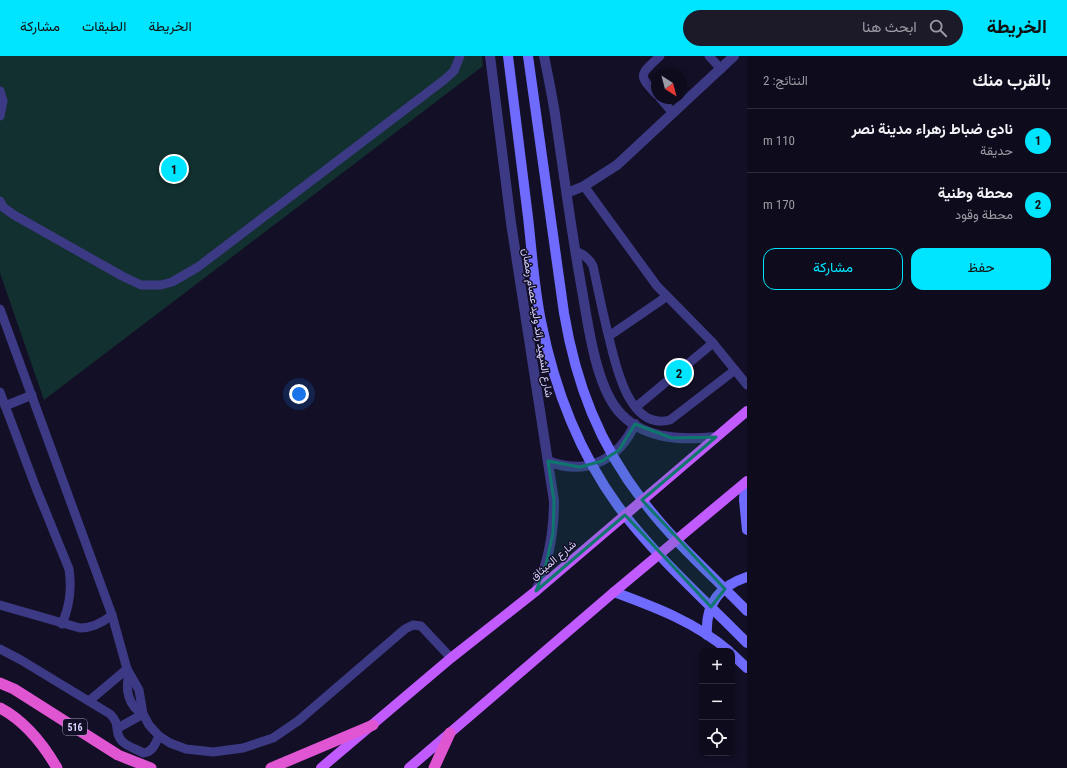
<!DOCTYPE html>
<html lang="ar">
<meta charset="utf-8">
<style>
body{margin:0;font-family:"Roboto Condensed",Vazirmatn,sans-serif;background:#1c1929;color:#f1f3f6;direction:rtl}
.controls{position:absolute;right:12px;bottom:12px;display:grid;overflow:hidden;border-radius:8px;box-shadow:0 2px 6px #0003}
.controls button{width:36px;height:36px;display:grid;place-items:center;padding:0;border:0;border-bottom:1px solid #2e2b3b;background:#0e0b1c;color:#f1f3f6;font:20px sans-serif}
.compass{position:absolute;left:651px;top:12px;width:36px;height:36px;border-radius:50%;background:#0e0b1c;box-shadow:0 2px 6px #0003;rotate:144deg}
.you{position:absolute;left:299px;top:338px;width:14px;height:14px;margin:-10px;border:3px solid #fff;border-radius:50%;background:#1a73e8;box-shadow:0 0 0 6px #1a73e833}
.badge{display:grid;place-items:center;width:26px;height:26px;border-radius:50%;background:#00e5ff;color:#111;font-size:13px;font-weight:700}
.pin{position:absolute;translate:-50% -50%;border:2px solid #fff;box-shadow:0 1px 4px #0006}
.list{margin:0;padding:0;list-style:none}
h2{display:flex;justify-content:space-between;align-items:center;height:52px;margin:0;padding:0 16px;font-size:17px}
h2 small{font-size:13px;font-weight:400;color:#9b9ba3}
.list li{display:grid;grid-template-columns:26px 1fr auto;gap:12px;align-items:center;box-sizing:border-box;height:64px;padding:0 16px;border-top:1px solid #2e2b3b}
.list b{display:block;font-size:15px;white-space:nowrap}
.list p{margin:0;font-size:13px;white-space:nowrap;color:#9b9ba3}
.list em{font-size:13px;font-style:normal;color:#9b9ba3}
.actions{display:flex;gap:8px;padding:12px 16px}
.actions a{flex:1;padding:9px 0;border:1px solid #00e5ff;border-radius:12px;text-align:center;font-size:14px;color:#00e5ff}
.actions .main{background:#00e5ff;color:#111}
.icon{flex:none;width:22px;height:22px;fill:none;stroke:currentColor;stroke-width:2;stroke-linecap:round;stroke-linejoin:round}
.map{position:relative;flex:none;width:747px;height:712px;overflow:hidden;direction:ltr}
header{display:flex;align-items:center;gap:24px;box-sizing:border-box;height:56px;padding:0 20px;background:#00e5ff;color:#111}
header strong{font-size:19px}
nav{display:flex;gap:22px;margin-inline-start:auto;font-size:14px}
.search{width:280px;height:36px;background:#1c1929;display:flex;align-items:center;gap:10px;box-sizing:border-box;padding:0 14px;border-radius:22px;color:#9b9ba3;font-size:15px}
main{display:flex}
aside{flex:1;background:#0e0b1c}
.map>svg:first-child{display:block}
.green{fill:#12302f}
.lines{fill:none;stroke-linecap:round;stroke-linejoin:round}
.service{stroke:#3d3a85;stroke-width:9}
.minor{stroke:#3d3a85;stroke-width:10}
.tertiary{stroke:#3d3a85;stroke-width:10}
.secondary{stroke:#6f6bff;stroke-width:10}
.primary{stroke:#c25bff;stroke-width:10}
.trunk{stroke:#e055d1;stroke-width:11}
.marked{fill:#0f766e;fill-opacity:0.2;stroke:#0f766e;stroke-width:3;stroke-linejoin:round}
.labels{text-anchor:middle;stroke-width:3;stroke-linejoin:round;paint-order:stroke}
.shield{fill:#130f26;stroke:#9e99be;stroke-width:1}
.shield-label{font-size:10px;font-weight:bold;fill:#d9d4ff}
.street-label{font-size:11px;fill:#d9d4ff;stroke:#130f26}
</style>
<header>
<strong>الخريطة</strong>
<div class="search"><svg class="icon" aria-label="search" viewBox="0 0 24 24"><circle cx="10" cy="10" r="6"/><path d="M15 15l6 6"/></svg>ابحث هنا</div>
<nav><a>الخريطة</a><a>الطبقات</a><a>مشاركة</a></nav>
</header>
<main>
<aside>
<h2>بالقرب منك<small>النتائج: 2</small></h2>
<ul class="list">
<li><span class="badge">1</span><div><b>نادى ضباط زهراء مدينة نصر</b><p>حديقة</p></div><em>110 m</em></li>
<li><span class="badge">2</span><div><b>محطة وطنية</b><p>محطة وقود</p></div><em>170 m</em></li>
</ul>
<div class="actions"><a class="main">حفظ</a><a>مشاركة</a></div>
</aside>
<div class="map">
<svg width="747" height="712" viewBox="0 0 747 712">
<rect width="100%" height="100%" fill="#130f26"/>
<!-- green -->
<path class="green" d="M0,0H482L483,10L44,344L0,217Z"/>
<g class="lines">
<!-- service -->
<g class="service">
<path d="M709,0L721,13"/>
<path d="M0,35L3,45L0,60"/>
<path d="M657,39C637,18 640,19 660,0"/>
<path d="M660,42L673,57"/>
<path d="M584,130L657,230L713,287L747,329"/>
<path d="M0,145L3,151L14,159L122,220L141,229H161L172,226L198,211L444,24L454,15L460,0"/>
<path d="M575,195C584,198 589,202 593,210C598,234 603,258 609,282C616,310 629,375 670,364L735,314"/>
<path d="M0,253L112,559L127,613L139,634L143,658L149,669L159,680L170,687L186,693L213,696L243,692L273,682L298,665L405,573L413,569L421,570L451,602"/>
<path d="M609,280L666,241"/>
<path d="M0,336L36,432L69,513C72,533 70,549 62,568"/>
<path d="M5,350L32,339"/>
<path d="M636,351L713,287"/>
<path d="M0,549L80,572C92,572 102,567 112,559"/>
<path d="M0,593L21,604L110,658C121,668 114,676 121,684C125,690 137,693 143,697C153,696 155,688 159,680"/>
<path d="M129,618C125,633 128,650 143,658"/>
<path d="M89,645L127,613"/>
<path d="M118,672L143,658"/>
</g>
<!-- minor -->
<path class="minor" d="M567,137L584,130L617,109L734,0"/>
<!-- tertiary -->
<g class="tertiary">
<path d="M490,0L511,167L554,445C554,477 549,505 536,535"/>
<path d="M544,0C549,24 554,48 557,72C565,126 572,180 582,234C588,268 596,334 622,359C647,384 684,384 716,381"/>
<path d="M548,405C585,420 618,405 635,368"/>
</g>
<!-- secondary -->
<g class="secondary">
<path d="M508,0C515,54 521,107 528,161C532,196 534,231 541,265C554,331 579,396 618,450C655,500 703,542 747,587"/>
<path d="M528,0L564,257C576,328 599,388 643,445C673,485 712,519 747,555"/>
<path d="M745,427L744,444L747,474"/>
<path d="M614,536C655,551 695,566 729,595"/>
<path d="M707,579C705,549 719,530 747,521"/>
<path d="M732,598L747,612"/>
</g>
<!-- primary -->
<g class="primary">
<path d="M321,712L451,602L536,535L747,355"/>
<path d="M409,712L614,536L747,425"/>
</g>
<!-- trunk -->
<g class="trunk">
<path d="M0,627L14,633L118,699L151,712"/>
<path d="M0,652C25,665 43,688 57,712"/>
<path d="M271,712L373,669"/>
<path d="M434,712L450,677"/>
</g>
</g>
<!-- marked area -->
<path class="marked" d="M635,368L672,382L716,381L642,444L725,533L711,551L625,459L536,535L546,508L553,477L554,445L548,405L580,411L602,405L619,394Z"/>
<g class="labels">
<!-- shield labels -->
<rect class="shield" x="63" y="663" width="24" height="16" rx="3"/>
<g class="shield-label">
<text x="75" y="675">516</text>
</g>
<!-- street labels -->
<g class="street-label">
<text transform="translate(538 267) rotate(81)" y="4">شارع الشهيد رائد وليد عصام رمضان</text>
<text transform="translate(553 504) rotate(-40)" y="4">شارع الميثاق</text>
</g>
</g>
</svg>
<div class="controls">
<button>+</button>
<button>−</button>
<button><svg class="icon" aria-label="locate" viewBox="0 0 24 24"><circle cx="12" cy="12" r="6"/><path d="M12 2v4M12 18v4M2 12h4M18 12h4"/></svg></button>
</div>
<svg class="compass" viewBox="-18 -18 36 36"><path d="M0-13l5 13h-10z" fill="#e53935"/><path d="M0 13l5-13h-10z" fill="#9b9ba3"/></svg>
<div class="you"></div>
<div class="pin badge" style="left:174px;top:113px">1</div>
<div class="pin badge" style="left:679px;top:317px">2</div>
</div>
</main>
